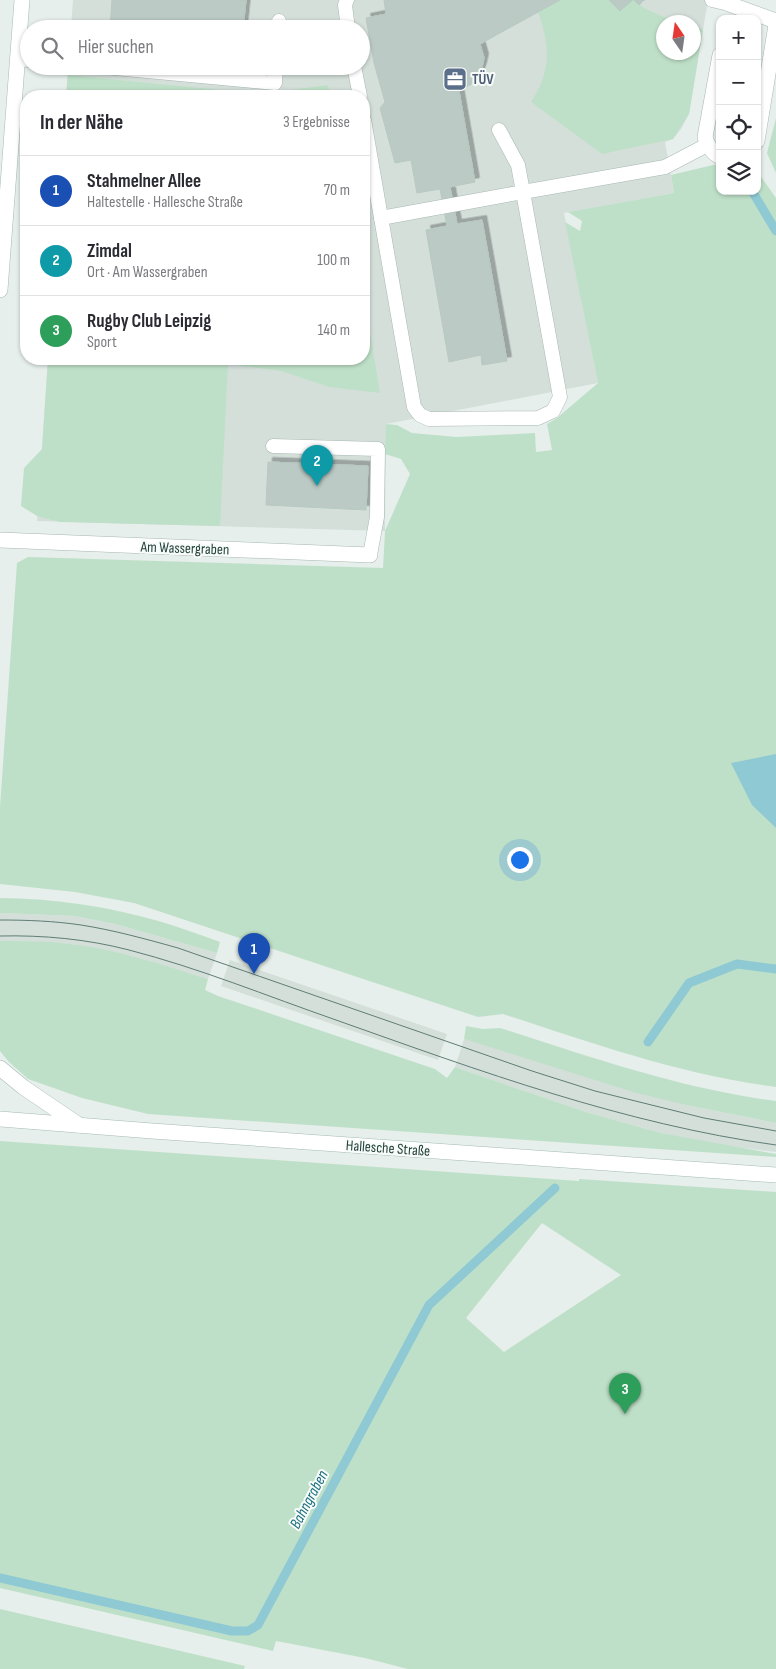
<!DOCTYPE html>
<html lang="de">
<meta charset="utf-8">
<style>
body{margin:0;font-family:"Sofia Sans Condensed",sans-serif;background:#f7f7f7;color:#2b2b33}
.controls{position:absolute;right:15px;top:15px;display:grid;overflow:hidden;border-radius:10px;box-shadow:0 1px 4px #0004}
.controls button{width:45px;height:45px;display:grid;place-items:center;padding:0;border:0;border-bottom:1px solid #e1e1e2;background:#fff;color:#2b2b33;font:25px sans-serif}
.compass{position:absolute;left:656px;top:15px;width:45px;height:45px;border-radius:50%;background:#fff;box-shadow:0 1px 4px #0004;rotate:347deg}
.you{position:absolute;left:519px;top:859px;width:18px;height:18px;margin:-12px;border:4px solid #fff;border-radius:50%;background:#1a73e8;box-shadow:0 0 0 8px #1a73e833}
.badge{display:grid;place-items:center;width:32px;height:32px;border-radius:50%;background:#1a73e8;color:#fff;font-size:16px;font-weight:700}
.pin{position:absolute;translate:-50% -41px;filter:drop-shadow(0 1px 2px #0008)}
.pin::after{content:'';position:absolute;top:26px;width:18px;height:15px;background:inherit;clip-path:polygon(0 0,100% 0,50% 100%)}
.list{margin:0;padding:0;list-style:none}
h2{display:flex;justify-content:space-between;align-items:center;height:65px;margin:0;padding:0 20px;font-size:21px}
h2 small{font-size:16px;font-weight:400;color:#7c7c81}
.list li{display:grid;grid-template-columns:32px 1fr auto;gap:15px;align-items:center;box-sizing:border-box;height:70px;padding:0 20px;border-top:1px solid #e1e1e2}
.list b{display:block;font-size:19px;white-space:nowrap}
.list p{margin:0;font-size:16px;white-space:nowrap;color:#7c7c81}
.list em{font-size:16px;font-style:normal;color:#7c7c81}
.icon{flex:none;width:28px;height:28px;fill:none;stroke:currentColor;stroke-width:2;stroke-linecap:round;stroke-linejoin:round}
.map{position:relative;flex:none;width:776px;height:1669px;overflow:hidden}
.search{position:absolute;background:#fff;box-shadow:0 1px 4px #0004;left:20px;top:20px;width:350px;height:55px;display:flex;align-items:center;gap:12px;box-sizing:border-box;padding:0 18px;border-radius:28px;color:#7c7c81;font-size:19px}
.panel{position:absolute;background:#fff;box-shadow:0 1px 4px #0004;left:20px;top:90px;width:350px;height:275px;border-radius:20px}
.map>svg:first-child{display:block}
.built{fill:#d4dfda;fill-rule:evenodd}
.green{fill:#bfe0c8;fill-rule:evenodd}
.water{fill:#8ec9d4}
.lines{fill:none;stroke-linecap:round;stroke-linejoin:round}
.stream{stroke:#8ec9d4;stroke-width:9}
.building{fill:#bbcac4;stroke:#b8c9c2;filter:url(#shadow)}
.lane-casing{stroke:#a8b8b2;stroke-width:15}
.street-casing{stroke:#a8b8b2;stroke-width:16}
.secondary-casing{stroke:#a4bbb3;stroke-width:16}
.lane{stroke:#fff;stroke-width:14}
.street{stroke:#fff;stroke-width:15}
.secondary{stroke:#fff;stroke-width:15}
.tram{stroke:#5f7d75;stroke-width:1}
.labels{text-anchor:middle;stroke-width:4;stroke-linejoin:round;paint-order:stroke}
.service-label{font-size:15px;font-weight:bold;fill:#4e5e75;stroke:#f7fbf9;text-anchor:start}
.street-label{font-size:15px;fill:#24423a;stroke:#f7fbf9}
.water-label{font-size:16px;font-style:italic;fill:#1c6f80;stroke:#f7fbf9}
</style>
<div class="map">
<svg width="776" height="1669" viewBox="0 0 776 1669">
<defs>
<filter id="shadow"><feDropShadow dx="4.5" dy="-4.5" stdDeviation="0" flood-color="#0004"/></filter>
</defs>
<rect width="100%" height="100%" fill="#e6efeb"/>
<!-- built -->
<g class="built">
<path d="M73,0H708L689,114L681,129L673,139L665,142L674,193L564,213L598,383L386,424L385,531L37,521L48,359H364V96H66L68,66H361V29H71ZM664,22H694V52H664Z"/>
<path d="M0,913L74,916L115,924L217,953L208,979L149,961L111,951L70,944L0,941Z"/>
<path d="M230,960L447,1034L438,1060L221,986Z"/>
<path d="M464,1039L686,1105L776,1123V1152L728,1146L661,1133L586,1112L455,1067Z"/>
</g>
<!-- green -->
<g class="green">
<path d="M560,0H609L620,11L632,0H634L644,8L675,22H664V52H694V27L703,29L689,114L673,139L602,154L531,102C552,70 550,46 538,12Z"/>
<path d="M68,75L260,94L328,85L330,96H66Z"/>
<path d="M776,118V173L767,153Z"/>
<path d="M713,165H720V191H757V171L776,198V1087C682,1075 592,1043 503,1014L478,1017L134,903L75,892L0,884V807L17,563L28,557L383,568L385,531L410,474L401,459L385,454L386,424L397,425L412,433L457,437L535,433L536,452L552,450L547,424L557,418L598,383L565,222L580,231L582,221L568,212L674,193L671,175Z"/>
<path d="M364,296L380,393L329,387L281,371L228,364L220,526L60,522L37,516L21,506L24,468L42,449L48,359H364Z"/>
<path d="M0,898C54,898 111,907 162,922C182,928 201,935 220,942L217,953L115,924L74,916L0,913Z"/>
<path d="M0,941C23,941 47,941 70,944C117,949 163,965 208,979L205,990L218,996L435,1069L447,1078L455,1067L586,1112L661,1133L776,1154V1157L148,1114L82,1098L28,1079L9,1062L0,1051Z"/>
<path d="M466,1026L483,1029L500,1028C591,1057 681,1089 776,1101V1123L686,1105L633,1092L464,1039Z"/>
<path d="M0,1141L579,1181V1179L776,1192V1669H408L365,1658L276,1641L273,1651L0,1588ZM542,1223L621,1275L504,1352L466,1318Z"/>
<path d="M0,1609L245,1666L244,1669H0Z"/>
</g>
<!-- water -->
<path class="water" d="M776,754V828L752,805L731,763Z"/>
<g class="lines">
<!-- stream -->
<g class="stream">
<path d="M752,191L776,231"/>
<path d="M648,1042L689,983L737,964L776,969"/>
<path d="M0,1578L232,1631H248L258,1625L429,1305L555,1188"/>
</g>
</g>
<!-- building -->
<g class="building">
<path d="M112,0H246L243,29H110Z"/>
<path d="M384,0H560L480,44L484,58L482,67L479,76L473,83L459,91L475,182L450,187L457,224L482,220L507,361L482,365L481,355L449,362L426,230L447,226L440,189L417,193L411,160L395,163L380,108L385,102L374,63L366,18L386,14Z"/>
<path d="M609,0H632L620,11Z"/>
<path d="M634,0H644L639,5Z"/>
<path d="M163,66H239V74Z"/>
<path d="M268,462L368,466L366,510L266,505Z"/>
</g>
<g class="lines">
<!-- lane casing -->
<g class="lane-casing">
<g id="lane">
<path d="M347,0L345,5L348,29"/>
<path d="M712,0L729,4"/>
<path d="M278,29L279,21"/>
<path d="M18,59L29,60"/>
<path d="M94,66L275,83L276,66"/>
<path d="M354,66L360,96"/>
<path d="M364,120L414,407L420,415L429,419L538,418L553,411L560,397L523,192L665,167L707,145"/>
<path d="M381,218L523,192L518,165L499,130"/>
<path d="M273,446L378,449L377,517L370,555"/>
</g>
</g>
<!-- street casing -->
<g class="street-casing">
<g id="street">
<path d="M729,4L776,21"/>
<path d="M720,55L705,137C707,146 711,152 720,157"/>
<path d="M757,141L776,25"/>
<path d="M0,540L370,555"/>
</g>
</g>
<!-- secondary casing -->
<g class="secondary-casing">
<g id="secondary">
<path d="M0,290L22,0"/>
<path d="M0,1068L23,1087L79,1125"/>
<path d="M0,1119L152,1131L776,1175"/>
</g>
</g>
<!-- lane -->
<use href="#lane" class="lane"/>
<!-- street -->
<use href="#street" class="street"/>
<!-- secondary -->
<use href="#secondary" class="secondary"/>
<!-- tram -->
<g class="tram">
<path d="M0,920C27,920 54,921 81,925C113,930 146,939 178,948L532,1071L595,1091L704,1118L776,1131"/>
<path d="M0,936C43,935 87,939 129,950C199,968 267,996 336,1020C480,1071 624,1124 776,1145"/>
</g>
</g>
<!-- icons -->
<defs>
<g id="office-square" transform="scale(1.25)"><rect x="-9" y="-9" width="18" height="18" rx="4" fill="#5c6f8a" stroke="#f7fbf9"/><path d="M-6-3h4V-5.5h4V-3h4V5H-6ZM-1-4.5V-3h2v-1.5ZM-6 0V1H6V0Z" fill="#fff"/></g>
</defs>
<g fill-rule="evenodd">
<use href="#office-square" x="455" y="79"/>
</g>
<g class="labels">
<!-- service labels -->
<g class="service-label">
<text x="472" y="84">TÜV</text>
</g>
<!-- street labels -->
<g class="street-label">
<text transform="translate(185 548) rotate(2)" y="5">Am Wassergraben</text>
<text transform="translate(388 1148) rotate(4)" y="5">Hallesche Straße</text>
</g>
<!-- water labels -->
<g class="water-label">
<text transform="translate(308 1499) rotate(-62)" y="6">Bahngraben</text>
</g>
</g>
</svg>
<div class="controls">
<button>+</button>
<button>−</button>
<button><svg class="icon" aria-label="locate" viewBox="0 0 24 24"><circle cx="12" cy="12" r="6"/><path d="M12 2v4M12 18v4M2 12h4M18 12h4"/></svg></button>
<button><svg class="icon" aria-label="layers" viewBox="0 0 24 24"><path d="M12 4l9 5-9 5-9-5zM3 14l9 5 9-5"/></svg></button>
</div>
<svg class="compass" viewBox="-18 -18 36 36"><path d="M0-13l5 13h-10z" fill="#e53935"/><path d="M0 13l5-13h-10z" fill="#7c7c81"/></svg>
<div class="you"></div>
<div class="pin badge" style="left:254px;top:974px;background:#1a4fb4">1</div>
<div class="pin badge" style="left:317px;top:486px;background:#0f9aa8">2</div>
<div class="pin badge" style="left:625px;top:1414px;background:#2e9e5b">3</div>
<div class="search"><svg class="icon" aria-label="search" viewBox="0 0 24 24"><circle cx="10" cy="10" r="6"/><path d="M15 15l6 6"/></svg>Hier suchen</div>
<section class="panel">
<h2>In der Nähe<small>3 Ergebnisse</small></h2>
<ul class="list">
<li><span class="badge" style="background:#1a4fb4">1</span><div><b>Stahmelner Allee</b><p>Haltestelle · Hallesche Straße</p></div><em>70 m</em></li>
<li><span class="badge" style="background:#0f9aa8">2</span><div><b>Zimdal</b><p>Ort · Am Wassergraben</p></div><em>100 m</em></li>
<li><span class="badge" style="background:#2e9e5b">3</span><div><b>Rugby Club Leipzig</b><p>Sport</p></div><em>140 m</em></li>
</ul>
</section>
</div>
